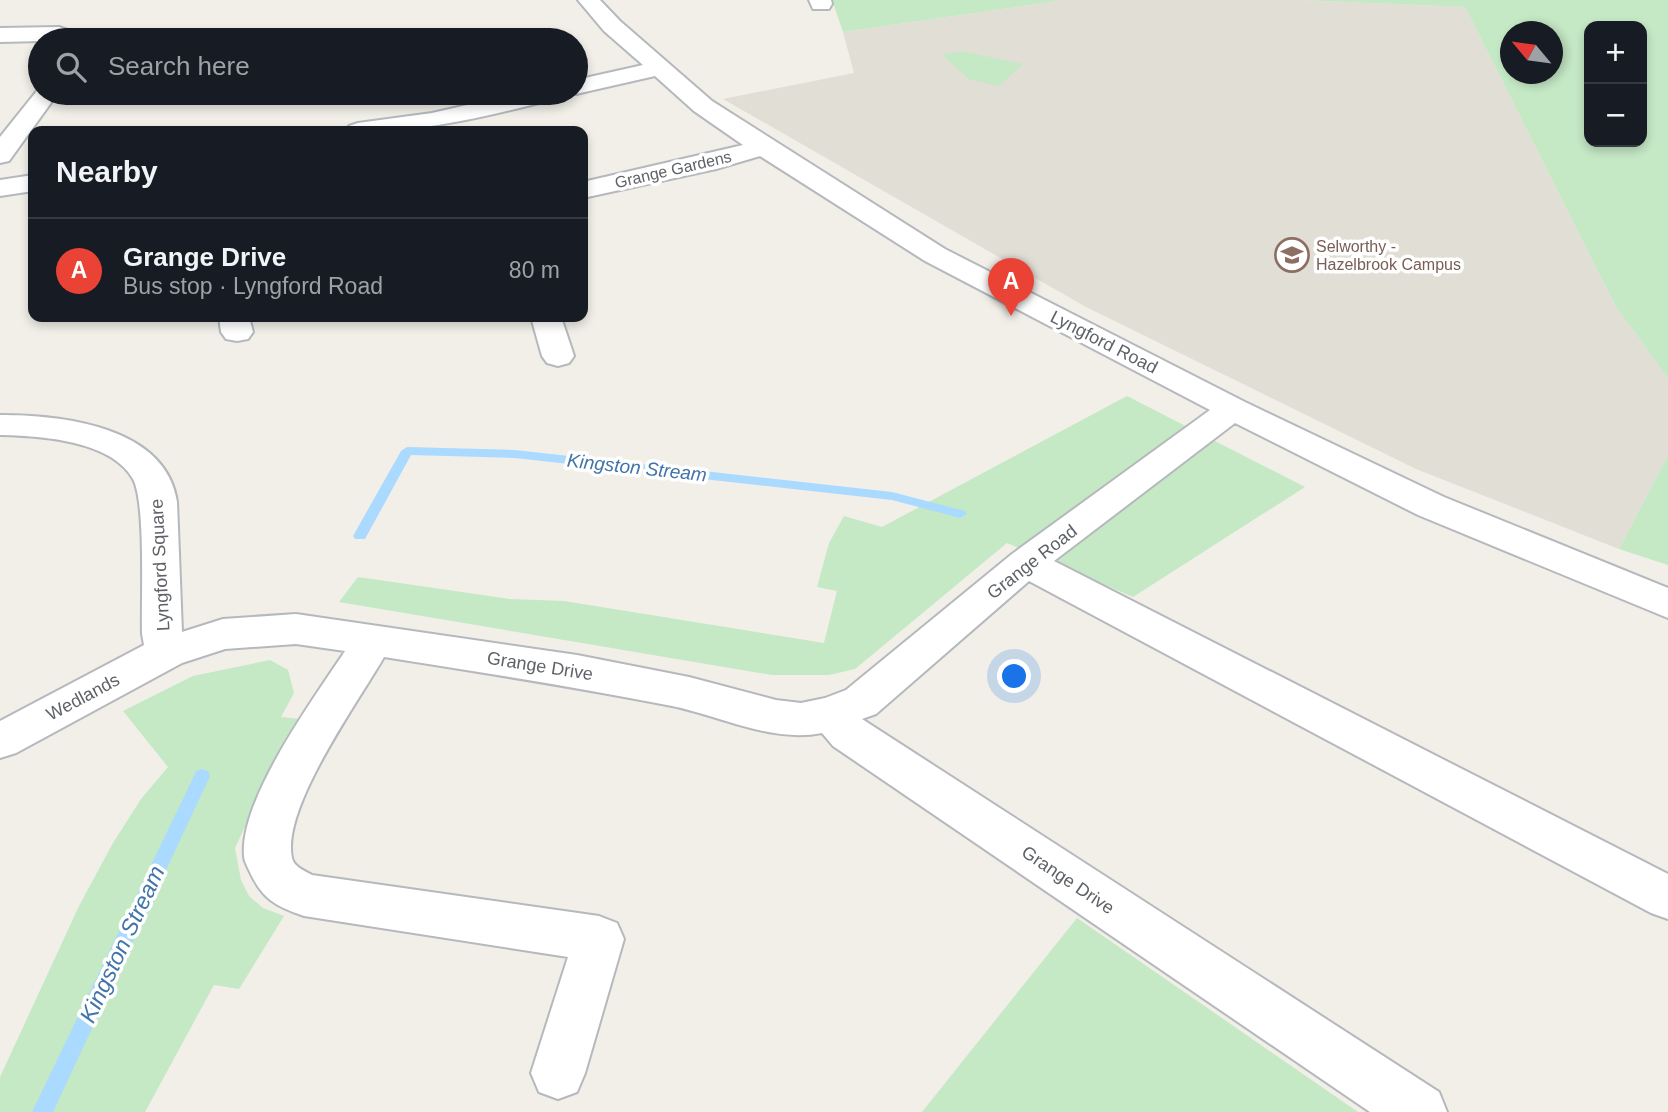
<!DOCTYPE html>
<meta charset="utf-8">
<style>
body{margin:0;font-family:Arial,sans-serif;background:#20242c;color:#f1f3f6}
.controls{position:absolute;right:21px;top:21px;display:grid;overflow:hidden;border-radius:14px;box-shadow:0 4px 10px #0003}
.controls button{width:63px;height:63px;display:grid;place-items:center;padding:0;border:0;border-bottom:2px solid #363941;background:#171b24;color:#f1f3f6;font:35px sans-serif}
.compass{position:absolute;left:1500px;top:21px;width:63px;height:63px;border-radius:50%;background:#171b24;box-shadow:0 4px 10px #0003;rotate:299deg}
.you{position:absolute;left:1015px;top:677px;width:24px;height:24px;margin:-18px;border:5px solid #fff;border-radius:50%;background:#1a73e8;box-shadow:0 0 0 10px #1a73e833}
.badge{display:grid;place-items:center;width:46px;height:46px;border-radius:50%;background:#ea4335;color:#fff;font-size:23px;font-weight:700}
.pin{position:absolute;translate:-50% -58px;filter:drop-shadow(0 2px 4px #0008)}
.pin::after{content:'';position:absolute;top:37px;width:24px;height:21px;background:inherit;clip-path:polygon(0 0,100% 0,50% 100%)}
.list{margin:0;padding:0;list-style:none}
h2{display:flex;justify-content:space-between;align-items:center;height:91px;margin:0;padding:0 28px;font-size:30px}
h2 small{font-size:23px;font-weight:400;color:#9ea1a6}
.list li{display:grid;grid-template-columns:46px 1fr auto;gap:21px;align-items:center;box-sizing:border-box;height:105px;padding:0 28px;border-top:2px solid #363941}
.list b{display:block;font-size:26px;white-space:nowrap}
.list p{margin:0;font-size:23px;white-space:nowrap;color:#9ea1a6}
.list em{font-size:23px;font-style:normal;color:#9ea1a6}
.icon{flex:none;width:38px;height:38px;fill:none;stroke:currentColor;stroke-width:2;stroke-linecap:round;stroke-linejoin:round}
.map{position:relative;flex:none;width:1668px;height:1112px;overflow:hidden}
.search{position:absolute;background:#171b24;box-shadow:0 4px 10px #0003;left:28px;top:28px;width:560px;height:77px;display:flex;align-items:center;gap:18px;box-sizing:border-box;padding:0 24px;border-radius:38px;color:#9ea1a6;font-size:26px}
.panel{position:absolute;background:#171b24;box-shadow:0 4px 10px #0003;left:28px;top:126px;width:560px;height:196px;border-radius:14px}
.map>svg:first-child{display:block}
.education{fill:#e1ded6}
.green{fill:#c5e8c5;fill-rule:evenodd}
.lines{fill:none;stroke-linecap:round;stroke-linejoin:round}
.stream{fill:#aadaff;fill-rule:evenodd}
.minor-casing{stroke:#b5b8bc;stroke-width:4}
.minor{fill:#fff;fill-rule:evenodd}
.labels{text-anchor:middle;stroke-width:7;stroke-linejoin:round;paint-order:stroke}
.far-street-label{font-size:16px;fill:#5f6368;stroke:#fff}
.far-education-label{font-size:16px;fill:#785e54;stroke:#fff;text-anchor:start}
.street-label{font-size:18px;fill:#5f6368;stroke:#fff}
.water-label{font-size:19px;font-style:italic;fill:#4174aa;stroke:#fff}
.near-water-label{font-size:23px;font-style:italic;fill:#4174aa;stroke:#fff}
</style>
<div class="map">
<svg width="1668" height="1112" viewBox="0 0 1668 1112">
<rect width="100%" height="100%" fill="#f1efe8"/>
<!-- education -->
<path class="education" d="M1064,0H1299L1465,7L1616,307L1668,378V455L1619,549L1416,469L1086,307L723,99L854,73L843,32Z"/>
<!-- green -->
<g class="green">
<path d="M832,0H1064L843,32Z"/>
<path d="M1299,0H1668V378L1616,307L1465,7ZM1642,26V142H1589V26ZM1510,32H1552V74H1510Z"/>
<path d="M962,51L1023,64L999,86L969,79L942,55Z"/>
<path d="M1127,396L1305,487L1133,597L1007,543L855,669L829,675H772L339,602L358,577L510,599L564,601L824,643L837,591L817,587L829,543L844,516L882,527Z"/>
<path d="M1668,455V565L1619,549Z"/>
<path d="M270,660L288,670L294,693L281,717L300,719L267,779L235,848L241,880L249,896L263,908L284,916L239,989L214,985L145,1112H0V1077L79,906L113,843L141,799L168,767L123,711L193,676Z"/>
<path d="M1077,918L1358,1112H922Z"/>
</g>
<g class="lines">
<!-- stream -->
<g class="stream">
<path d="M407,447L515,450L892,492L965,511L967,514L960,518L892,500L515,458L411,455L365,539H355L353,536L401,451Z"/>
<path d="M202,769L208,771L210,776L53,1112H32L194,776L196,771Z"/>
</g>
<!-- minor casing -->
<g class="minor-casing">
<g id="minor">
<path d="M578,0H600L620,21L712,101L945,249L1245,402L1444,497L1668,588V618L1418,515L1235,423L1054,561L1668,874V919L1651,913L1029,581L876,714L862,719L1439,1092L1447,1112H1370L833,746L822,733C771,743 721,716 672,706C576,687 480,672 384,657C359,701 281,808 292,858C294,867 305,871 312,875L599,916L617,923L624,939L585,1073L577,1092L558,1099L539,1092L531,1073L568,957L304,916C275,906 262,899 249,870C247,866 244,860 244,856C239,800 314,698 345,651L296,644L225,649L182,663L16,753L0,758V721L144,645L142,634C141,602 146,503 133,479C111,440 40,436 0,435V415C61,415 166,426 177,502L182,632L223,619L296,614L577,655L689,677L776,700L801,703L825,698L846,690L1012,554L1210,410L925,261L760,156L716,169L583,198V182L743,145L694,111L655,76L576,94L570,93H576V80L643,65L604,31Z"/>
<path d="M809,0H831L832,4L829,9H813Z"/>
<path d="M59,27L81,35L84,40L0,42V28Z"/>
<path d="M40,87V93H58L9,161L0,163V137Z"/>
<path d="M520,93H563L559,98C489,116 419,134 345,131L349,126L358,123L432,113Z"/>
<path d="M33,175V191L0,196V180Z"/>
<path d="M219,317H249L253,332L248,339L237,341L226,339L221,332Z"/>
<path d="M531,317H561L574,356L569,363L558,366L547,363L542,356Z"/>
</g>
</g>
<!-- minor -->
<use href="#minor" class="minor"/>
</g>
<!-- icons -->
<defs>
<g id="school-ring" transform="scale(1.75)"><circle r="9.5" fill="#fff" stroke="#8d6e63" stroke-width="1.5"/><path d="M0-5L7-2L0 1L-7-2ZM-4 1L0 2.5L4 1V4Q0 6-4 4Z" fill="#8d6e63"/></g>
</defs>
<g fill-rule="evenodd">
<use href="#school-ring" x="1292" y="255"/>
</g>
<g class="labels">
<!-- far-street labels -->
<g class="far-street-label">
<text transform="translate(673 169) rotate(-13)" y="6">Grange Gardens</text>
</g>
<!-- far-education labels -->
<g class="far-education-label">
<text x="1316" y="252">Selworthy -<tspan x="1316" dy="18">Hazelbrook Campus</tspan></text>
</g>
<!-- street labels -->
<g class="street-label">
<text transform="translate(1104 342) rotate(27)" y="6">Lyngford Road</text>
<text transform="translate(1032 562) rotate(-38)" y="6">Grange Road</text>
<text transform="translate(160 565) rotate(-93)" y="6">Lyngford Square</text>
<text transform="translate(540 666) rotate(9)" y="6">Grange Drive</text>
<text transform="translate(83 697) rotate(-28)" y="6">Wedlands</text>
<text transform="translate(1068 880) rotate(34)" y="6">Grange Drive</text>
</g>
<!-- water labels -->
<g class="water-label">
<text transform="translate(637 467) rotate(6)" y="7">Kingston Stream</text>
</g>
<!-- near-water labels -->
<g class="near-water-label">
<text transform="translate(122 944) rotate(-65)" y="8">Kingston Stream</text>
</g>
</g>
</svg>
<div class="controls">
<button>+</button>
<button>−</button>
</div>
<svg class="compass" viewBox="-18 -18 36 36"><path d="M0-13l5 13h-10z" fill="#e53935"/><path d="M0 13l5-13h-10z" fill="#9ea1a6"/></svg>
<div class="you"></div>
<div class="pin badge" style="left:1011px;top:316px">A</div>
<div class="search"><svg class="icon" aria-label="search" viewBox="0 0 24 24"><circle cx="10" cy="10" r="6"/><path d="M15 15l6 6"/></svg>Search here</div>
<section class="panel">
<h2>Nearby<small></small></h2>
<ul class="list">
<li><span class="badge">A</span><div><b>Grange Drive</b><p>Bus stop · Lyngford Road</p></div><em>80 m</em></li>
</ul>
</section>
</div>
